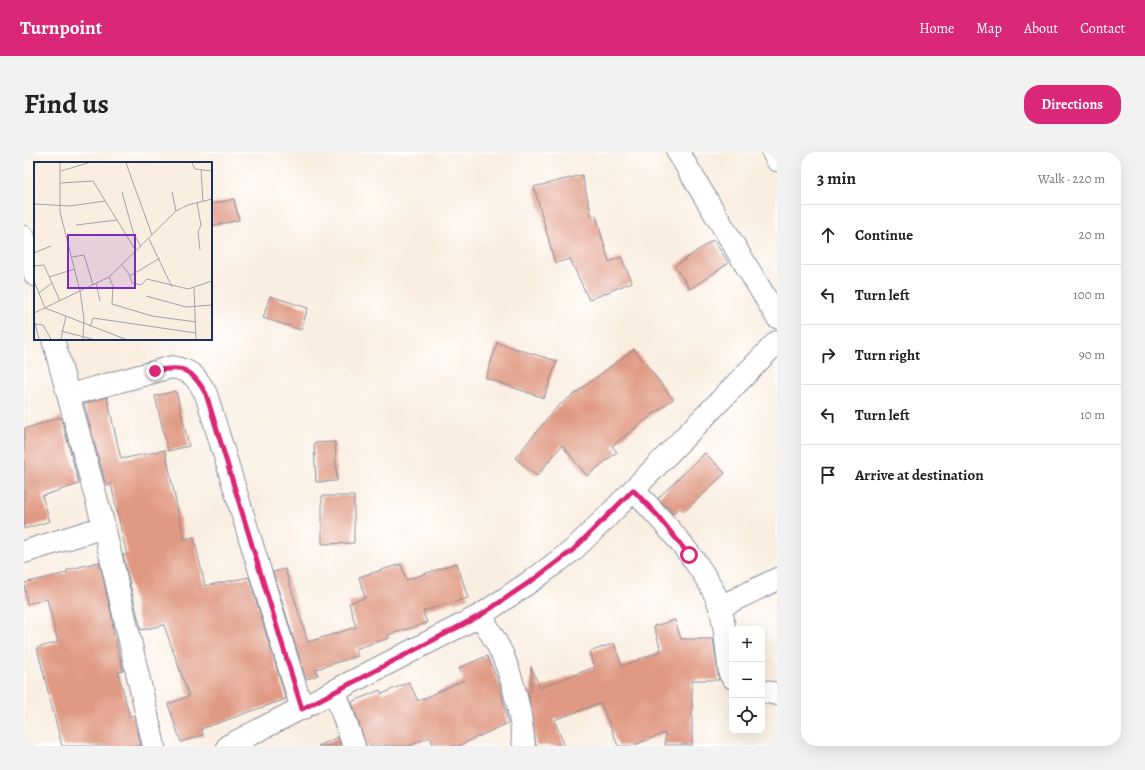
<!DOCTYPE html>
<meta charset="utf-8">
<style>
body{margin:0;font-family:Alegreya,serif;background:#f2f2f2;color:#222}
.controls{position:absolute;right:12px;bottom:12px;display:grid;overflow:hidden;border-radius:8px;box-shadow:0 4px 16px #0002}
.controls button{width:36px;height:36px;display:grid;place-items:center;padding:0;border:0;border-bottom:1px solid #e0e0e0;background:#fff;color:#222;font:20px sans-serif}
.stop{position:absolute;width:12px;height:12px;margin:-9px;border:3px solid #db2777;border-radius:50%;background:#fff}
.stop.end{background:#db2777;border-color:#fff;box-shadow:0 1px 4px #0008}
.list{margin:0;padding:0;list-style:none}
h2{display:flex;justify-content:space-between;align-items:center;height:52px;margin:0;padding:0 16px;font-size:17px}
h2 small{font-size:13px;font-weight:400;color:#767676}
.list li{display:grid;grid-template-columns:26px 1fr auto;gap:12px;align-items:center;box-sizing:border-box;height:60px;padding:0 16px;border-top:1px solid #e0e0e0}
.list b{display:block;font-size:15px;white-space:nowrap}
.list em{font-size:13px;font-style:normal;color:#767676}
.icon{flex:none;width:22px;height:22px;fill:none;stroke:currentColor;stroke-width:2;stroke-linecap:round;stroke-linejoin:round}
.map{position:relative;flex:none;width:753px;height:594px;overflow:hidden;border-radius:16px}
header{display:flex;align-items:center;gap:24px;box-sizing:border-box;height:56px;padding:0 20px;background:#db2777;color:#fff}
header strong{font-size:19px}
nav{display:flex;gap:22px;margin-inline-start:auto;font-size:14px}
.intro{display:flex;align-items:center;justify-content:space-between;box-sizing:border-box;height:96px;padding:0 24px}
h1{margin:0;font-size:28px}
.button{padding:10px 18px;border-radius:16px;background:#db2777;color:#fff;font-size:14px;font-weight:700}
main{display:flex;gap:24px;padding:0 24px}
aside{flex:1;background:#fff;border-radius:16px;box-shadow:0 4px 16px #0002}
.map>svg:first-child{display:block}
.building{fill:#e09982}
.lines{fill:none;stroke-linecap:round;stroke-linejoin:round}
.minor-casing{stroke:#8a8e9f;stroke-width:24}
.minor{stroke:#fff;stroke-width:22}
.route{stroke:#db2777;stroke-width:5}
.inset-road{fill:none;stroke:#a1a2ac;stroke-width:1}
.view{fill:#7b2cbf;fill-opacity:0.15;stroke:#7b2cbf;stroke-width:2}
.inset-edge{fill:none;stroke:#1b2f5e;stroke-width:2}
</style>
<header>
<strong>Turnpoint</strong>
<nav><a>Home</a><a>Map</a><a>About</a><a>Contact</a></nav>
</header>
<div class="intro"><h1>Find us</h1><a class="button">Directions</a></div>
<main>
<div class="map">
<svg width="753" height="594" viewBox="0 0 753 594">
<rect width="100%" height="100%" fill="#fff"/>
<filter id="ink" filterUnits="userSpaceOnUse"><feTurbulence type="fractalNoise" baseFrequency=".025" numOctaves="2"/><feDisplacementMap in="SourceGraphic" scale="8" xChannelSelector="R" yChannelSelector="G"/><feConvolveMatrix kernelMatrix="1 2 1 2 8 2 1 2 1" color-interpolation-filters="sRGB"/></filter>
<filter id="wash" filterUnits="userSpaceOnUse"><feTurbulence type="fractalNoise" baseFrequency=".012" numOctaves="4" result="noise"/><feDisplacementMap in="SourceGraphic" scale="16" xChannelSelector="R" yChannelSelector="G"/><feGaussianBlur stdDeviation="0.9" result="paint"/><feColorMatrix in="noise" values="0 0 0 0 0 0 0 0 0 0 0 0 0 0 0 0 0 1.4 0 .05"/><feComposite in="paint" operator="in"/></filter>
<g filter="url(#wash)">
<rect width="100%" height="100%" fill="#faeee0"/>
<g id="blocks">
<!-- building -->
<g class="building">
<path d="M558,23L568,65L572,64L585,110L597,105L608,130L565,148L546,107L531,111L510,35Z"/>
<path d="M210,47L215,68L187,74V52Z"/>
<path d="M689,88L705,111L666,137L651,114Z"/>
<path d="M246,144L284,156L277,178L239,166Z"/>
<path d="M473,191L533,209L520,246L462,226Z"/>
<path d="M610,197L649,247L588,294L593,300L563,324L538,293L513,324L491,306L533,255Z"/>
<path d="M152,239L165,294L144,299L131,244Z"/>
<path d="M83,245L97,307L141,298L160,387L170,385L181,434L225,425L262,547L177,577L179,583L157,590L144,552L165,544L140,473L117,478L99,403H103L87,332L82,334L60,252Z"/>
<path d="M37,265L55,332L18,344L26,369L0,377V277Z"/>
<path d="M311,290L313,329L292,330L290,291Z"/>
<path d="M681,301L701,321L660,360L656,356L649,362L634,346Z"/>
<path d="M298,344H330V391L298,392Z"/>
<path d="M75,410L90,473H88L99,519L94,520L106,565L110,563L117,594H38L13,496L34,490L23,447L3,452L0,431L43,421V418Z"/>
<path d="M433,411L444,446L399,459L403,471L364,483L365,486L331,497L334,504L292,517L294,523L282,527L249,420L261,417L284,490L332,475L325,451L341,446L335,425L377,412L382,428Z"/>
<path d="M651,468L657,487H689L695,528H668V593H641V581L608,594H594L577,551L530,568L541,594H512L504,540L507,539V515L516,536L571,515L566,500L590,491L598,514L637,499L630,474Z"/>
<path d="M463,504L475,531L484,571L434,594H410L406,585L385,594H342L328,550L356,538L358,542L385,530L394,549L440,528L435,516Z"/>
<path d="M314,585L317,594H294Z"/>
</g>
</g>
</g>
<g filter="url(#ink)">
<use href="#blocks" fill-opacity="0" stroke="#8a8e9f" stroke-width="1"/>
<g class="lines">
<!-- minor casing -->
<g class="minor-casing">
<g id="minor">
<path d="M654,0L753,165"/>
<path d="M749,0L753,8"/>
<path d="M0,85L11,123"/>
<path d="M29,187L80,375L130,594"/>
<path d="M45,243L148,215C168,219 172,224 182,242L278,557"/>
<path d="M609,338C636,365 685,419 696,455C702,476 703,501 706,522L708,525"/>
<path d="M0,400L80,375"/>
<path d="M696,455L753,427"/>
<path d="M457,463C464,477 473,490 479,504C491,533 497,563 500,594"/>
<path d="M738,539L753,542"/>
<path d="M311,540L330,594"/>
<path d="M204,594L457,463L513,425L549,398L581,367L753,190"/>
</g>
</g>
<!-- minor -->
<use href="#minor" class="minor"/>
</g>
</g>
<g class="lines" filter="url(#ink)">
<!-- route -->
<path class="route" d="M131,219C159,213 168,217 182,242L278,557L457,463L513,425L549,398L609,338L634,364L665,403"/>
</g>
<!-- overview -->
<g transform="translate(10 10)">
<rect width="178" height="178" fill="#faeee0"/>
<path class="inset-road" d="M26,1V50L46,129L50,157L49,177M92,1L118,73M158,1L161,7L178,9M167,8L169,40M27,9L54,1M27,21L59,19L102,89M88,30L99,70L107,85M138,30L142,49M163,41L167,63L164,70L166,88M0,42L36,44L71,39M42,63L83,58M115,77L138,125M0,91L17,84M38,95L50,93L59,123M88,103L95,112L98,121L107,123L113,117L154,127L178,119M0,104L10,103L26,139M96,114L126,96M15,115L41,107M75,115L79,124L78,142L118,154L162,160M0,119L11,146L91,177M62,121L66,139M160,126L162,177M5,131L18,121M112,134L152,145L178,143M0,151L75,115L142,49L154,43L178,37M1,161L5,177M1,162L9,163L17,177M56,165L59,156L162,171M27,169L58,177M27,177L32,154"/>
<path class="view" d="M34,73H101V126H34Z"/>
<rect width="178" height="178" class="inset-edge"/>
</g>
</svg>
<div class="controls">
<button>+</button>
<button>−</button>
<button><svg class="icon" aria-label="locate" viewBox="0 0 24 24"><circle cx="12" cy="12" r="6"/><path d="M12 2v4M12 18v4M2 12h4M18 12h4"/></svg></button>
</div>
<div class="stop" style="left:665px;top:403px"></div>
<div class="stop end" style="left:131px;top:219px"></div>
</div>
<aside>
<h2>3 min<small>Walk · 220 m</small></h2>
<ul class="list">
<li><svg class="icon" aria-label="ahead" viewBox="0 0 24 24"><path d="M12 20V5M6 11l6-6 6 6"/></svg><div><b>Continue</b></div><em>20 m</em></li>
<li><svg class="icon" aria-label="left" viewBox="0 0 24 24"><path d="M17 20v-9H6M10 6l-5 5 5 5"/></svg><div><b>Turn left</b></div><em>100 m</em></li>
<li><svg class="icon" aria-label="right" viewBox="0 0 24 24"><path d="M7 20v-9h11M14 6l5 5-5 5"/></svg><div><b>Turn right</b></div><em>90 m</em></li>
<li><svg class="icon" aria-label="left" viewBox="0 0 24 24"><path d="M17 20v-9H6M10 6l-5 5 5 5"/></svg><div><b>Turn left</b></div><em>10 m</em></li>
<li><svg class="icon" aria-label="arrive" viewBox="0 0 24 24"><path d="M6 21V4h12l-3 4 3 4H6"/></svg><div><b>Arrive at destination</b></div></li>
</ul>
</aside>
</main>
